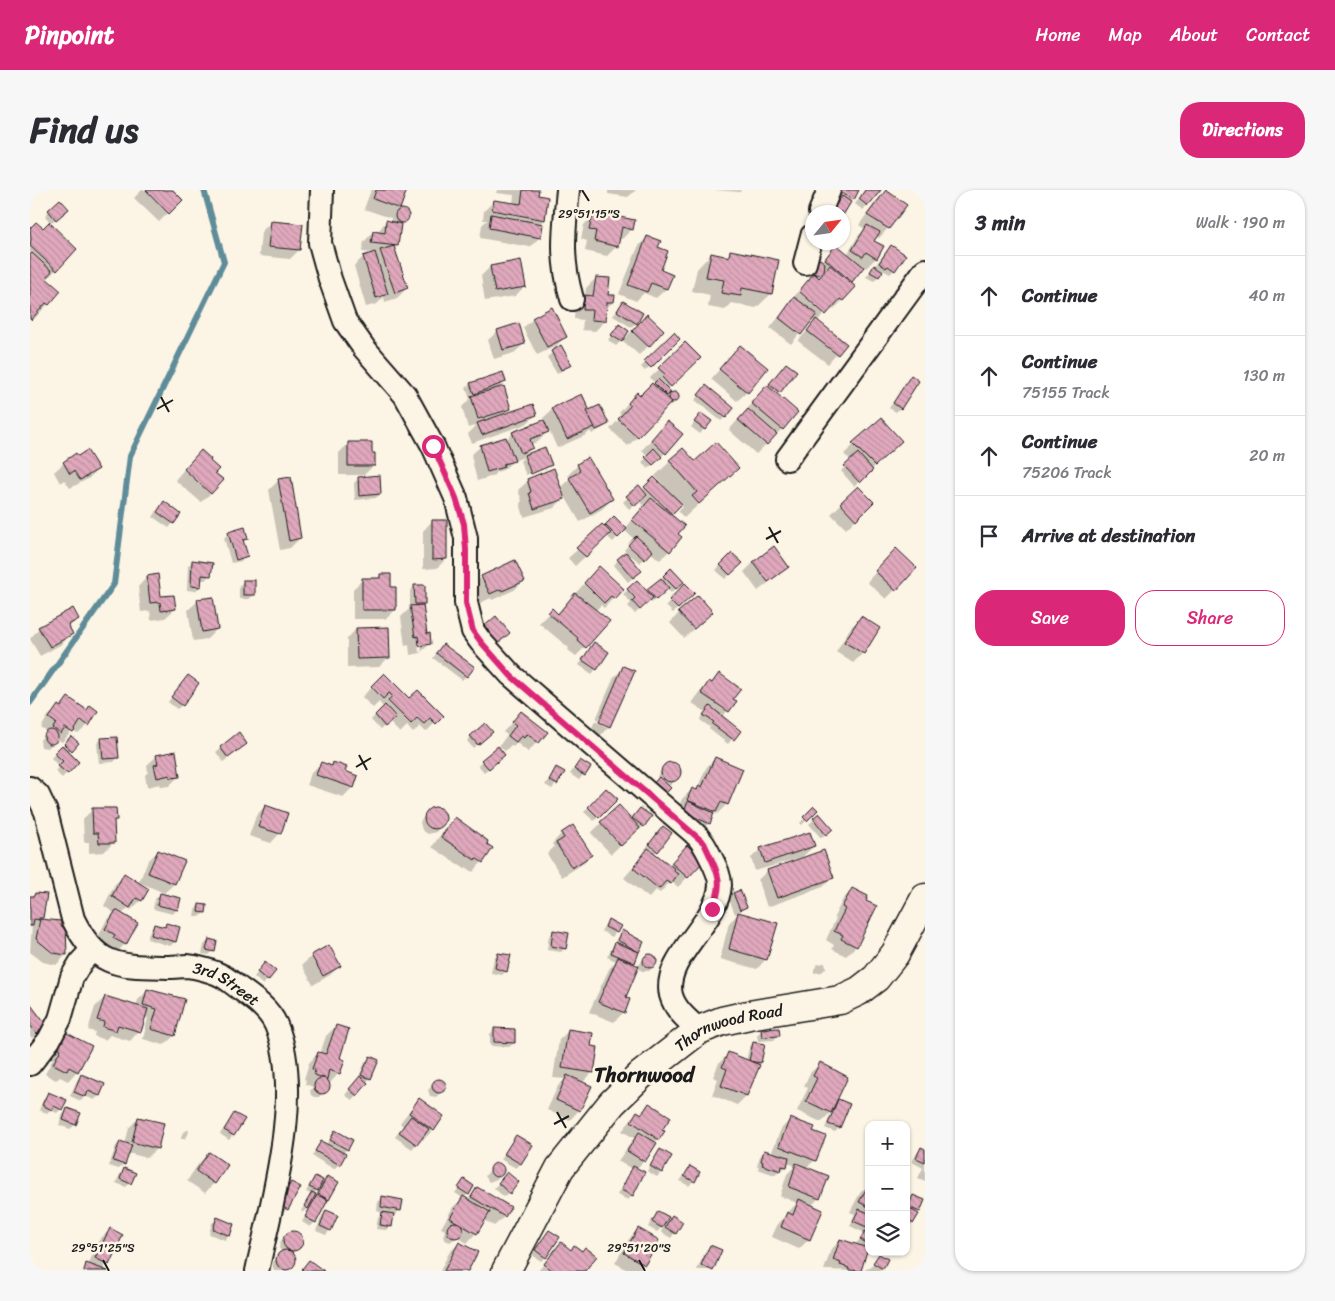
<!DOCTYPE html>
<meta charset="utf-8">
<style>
body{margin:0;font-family:Sriracha,sans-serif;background:#f7f7f7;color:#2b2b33}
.controls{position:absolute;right:15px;bottom:15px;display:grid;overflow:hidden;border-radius:10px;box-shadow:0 1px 4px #0004}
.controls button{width:45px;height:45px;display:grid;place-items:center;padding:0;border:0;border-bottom:1px solid #e1e1e2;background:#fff;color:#2b2b33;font:25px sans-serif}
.compass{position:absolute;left:775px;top:15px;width:45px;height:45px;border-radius:50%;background:#fff;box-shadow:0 1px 4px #0004;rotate:61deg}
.stop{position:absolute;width:15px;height:15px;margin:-11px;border:4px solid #db2777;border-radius:50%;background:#fff}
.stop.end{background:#db2777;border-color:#fff;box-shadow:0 1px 5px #0008}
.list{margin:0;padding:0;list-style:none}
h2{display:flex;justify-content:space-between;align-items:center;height:65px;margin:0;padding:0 20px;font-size:21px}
h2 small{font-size:16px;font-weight:400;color:#7c7c81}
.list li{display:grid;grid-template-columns:32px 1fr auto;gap:15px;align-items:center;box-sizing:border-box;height:80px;padding:0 20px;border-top:1px solid #e1e1e2}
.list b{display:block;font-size:19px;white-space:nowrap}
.list p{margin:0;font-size:16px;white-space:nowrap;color:#7c7c81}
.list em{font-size:16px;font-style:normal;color:#7c7c81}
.actions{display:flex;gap:10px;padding:15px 20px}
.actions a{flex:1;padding:11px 0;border:1px solid #db2777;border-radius:20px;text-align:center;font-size:18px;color:#db2777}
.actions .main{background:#db2777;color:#fff}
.icon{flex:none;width:28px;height:28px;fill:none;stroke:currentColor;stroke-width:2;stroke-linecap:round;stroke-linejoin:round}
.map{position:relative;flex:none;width:895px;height:1081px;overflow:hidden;border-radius:20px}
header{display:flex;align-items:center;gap:30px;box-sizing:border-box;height:70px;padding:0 25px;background:#db2777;color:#fff}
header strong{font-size:24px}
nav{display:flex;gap:28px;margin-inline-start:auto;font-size:18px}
.intro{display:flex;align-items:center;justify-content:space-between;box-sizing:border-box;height:120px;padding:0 30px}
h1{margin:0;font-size:35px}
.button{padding:12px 22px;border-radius:20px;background:#db2777;color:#fff;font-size:18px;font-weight:700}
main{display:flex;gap:30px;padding:0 30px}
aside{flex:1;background:#fff;border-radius:20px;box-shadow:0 1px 4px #0004}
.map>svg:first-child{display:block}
.shadow{fill:#0003;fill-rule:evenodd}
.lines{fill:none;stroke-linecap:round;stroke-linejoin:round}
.stream{stroke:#5f8c99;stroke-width:6}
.building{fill:url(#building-back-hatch);stroke:#1c1c1c}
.minor-casing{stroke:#1c1c1c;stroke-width:26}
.tertiary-casing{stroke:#1c1c1c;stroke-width:31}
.minor{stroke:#fcf5e5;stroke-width:22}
.tertiary{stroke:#fcf5e5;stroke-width:28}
.route{stroke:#db2777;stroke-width:6}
.ticks{fill:none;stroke:#1c1c1c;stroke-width:2}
.labels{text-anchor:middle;stroke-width:5;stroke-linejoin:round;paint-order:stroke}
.street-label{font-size:16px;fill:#1c1c1c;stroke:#fcf5e5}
.district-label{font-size:21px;font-weight:bold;fill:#1c1c1c;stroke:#fcf5e5}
.ticks-label{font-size:12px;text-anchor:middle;fill:#1c1c1c;stroke:#fcf5e5;stroke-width:5;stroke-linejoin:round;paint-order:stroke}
</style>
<header>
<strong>Pinpoint</strong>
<nav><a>Home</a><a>Map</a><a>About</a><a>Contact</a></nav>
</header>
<div class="intro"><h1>Find us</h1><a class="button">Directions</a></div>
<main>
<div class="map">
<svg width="895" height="1081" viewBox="0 0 895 1081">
<defs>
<pattern id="building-back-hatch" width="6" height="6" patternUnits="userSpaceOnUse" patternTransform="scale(1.25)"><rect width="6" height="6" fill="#e0a8bc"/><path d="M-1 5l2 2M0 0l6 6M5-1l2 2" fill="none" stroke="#c090a1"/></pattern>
</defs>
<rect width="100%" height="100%" fill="#fcf5e5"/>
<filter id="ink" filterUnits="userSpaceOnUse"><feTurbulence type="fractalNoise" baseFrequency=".02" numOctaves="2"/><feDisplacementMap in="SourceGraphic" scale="10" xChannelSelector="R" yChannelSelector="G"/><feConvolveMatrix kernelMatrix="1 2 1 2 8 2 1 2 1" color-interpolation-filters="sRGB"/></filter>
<g filter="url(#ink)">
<!-- shadow -->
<g class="shadow">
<path d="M112,0H141L151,10L129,32L104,8Z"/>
<path d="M341,0H376L368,20L374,21L377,24L376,30L370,35L367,55L363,59L377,98L367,108L355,112L354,107L347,114L336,117L324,76L333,67L345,63L332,62L334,52L343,42L347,43L356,31L361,32V28L334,19Z"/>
<path d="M467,0H508L507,6L514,30L509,34L510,47L500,57L450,48L452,35L457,30H453L454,21L464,11L483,14L484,5L466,3Z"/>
<path d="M578,0H606L598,7L578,4Z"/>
<path d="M683,0H711L710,2Z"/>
<path d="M798,0H828L812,24V22H801L806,15L794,8Z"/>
<path d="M836,0H849L833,20L825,14Z"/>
<path d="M857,1L858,38L849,48L846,46L843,51L846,68L836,78L833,76L820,93L812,111L803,120L800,118L787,132L815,154L798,174L768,151L785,132L781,129L761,154L740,138L761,112L760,111L781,88L776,84L779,78L791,72L806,56L817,65L828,46L835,39L829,35L847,10Z"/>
<path d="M19,21L33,23L21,33L15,26Z"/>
<path d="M569,24L602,39L592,49L588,48L587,56L577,66L555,61L557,51L551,49L554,35L563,25L567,26Z"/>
<path d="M241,32L269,60L260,69L229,66L231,42Z"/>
<path d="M6,34L13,40L46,59L16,90L30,101L4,129L2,127L0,130V40Z"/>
<path d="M617,47L626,58L629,81L636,99L626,108L614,103L606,111L589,104L608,57Z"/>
<path d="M861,56L864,80L860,84L853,80L844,91L836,87Z"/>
<path d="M701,62L741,104L726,118L702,113L695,120L678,117L680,105L662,101L667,79L681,64L695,67Z"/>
<path d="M460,77L495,96L485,106L455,111L451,86Z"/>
<path d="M566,88L576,106L583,112L575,119V131L565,141L552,140L553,130L544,129L545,116L555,106L556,98Z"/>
<path d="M593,112L606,133L601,137L583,126Z"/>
<path d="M503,129L535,147L526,156L507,165L493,138Z"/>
<path d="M607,135L618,156L609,165L593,151Z"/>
<path d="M585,140L591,151L586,156L578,150Z"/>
<path d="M468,141L494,154L484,163L464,169L458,150Z"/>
<path d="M644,144L648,149L615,181L611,177Z"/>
<path d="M655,154L669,168L637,199L640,202L635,207L637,208L641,204L646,203L648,205L647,210L642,215L638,216L598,256L580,239L592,226L589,223L598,213L607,204L610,207L625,193L620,188Z"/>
<path d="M710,156L717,202L707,211L681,189Z"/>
<path d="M531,157L541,174L527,184L517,167Z"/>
<path d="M752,179L749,202L746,205L766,223L752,239L726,264L699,240Z"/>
<path d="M881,187L870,218L866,222L859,218Z"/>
<path d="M475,192L467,199L480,218L473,226L506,225L496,234L442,253L438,244L447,235L438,238L432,217L440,209L436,198L440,194Z"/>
<path d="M672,201L695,227L691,231L665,210Z"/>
<path d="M523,219L559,222L578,234L573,238L562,244L560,241L556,245L527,258L519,240L508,252L500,254L502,258L492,267L514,258L521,275L517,278V276L496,285L490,271L494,267L483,271L473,280L466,282L463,286L447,291L441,265L451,256L476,250L483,243L515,231L513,228Z"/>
<path d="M667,229L674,239L670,244L661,237Z"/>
<path d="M851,230L861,261L824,296L811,281L821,271L814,264Z"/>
<path d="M628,242L635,263L618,279L612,272L618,266L612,260Z"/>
<path d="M319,253L344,275L334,285H309V263Z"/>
<path d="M653,259L665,273L708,278L654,328L648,321L653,317L650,314L640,325L646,344L639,361L630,370L620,362L610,373L594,360L604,349L594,340L583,352L577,346L545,376L538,368L584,328L595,339L614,316L609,311L599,319L593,312L609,297L612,301L624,288L632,296L634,295L625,286Z"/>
<path d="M558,269L582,309L572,319L550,332L533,303V309L524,318L494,327L490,313L492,311L488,300L498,291L530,298L540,288L538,285L548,275Z"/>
<path d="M161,271H178L183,283L181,303L171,312L145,290Z"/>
<path d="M34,273L68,279L58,289L40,298L34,290L30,293L24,282Z"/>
<path d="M328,289L350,304L346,308L325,310L324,293Z"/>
<path d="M249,290L270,348L260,358L250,360L239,300Z"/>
<path d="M828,297L843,312L816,339L801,324Z"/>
<path d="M130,317L150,324L139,338L123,327Z"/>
<path d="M402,331L416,369L407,378L393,379V341Z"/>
<path d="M199,343L217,348L213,352L216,366L212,371L201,373L194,348Z"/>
<path d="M702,364L711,373L695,389L686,380Z"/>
<path d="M588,370L606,385L598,392L584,375Z"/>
<path d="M856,370L865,400L856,409L837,392Z"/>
<path d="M163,371L179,386L175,390H171L170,397L165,401L157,400L158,376Z"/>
<path d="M724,372L757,377L747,386L728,401L714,382Z"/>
<path d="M641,380L652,392L641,403L637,399L621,413L619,411L605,424L598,416L601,413L593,404L598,400L616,402Z"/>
<path d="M351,385L360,399L365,420L356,429H323V399L333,389H347Z"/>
<path d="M117,387L130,408L145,419L135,428L121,430L120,421L111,422L108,397Z"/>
<path d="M452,387L494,391L484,400L462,410L461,408L450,413L442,396Z"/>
<path d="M560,387L592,399L574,418L571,415L565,421L555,457L546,466L538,460L539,458L509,433L522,420L527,424Z"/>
<path d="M214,391L224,405L219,409H209V396Z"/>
<path d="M385,396L394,414L392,416L396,445L400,454L390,463L380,465L379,455L375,456L371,427L380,418V401ZM388,452H390L392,462H389Z"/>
<path d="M663,403L643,423L636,416L643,408Z"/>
<path d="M168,411L187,439L177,449L163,451L158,420Z"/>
<path d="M649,423L672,432L654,448L640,433Z"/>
<path d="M831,428L833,463L823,473L806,462L821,437Z"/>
<path d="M48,429L38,438L41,444L32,454L10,466L0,449L9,438Z"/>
<path d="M326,439L359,467L349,477L317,478V449Z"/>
<path d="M564,454L566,479L562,484L549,475Z"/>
<path d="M409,460L436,486L432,490L403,468Z"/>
<path d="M594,478L579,536L570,546L560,542L565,531L577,537V534L566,529L584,487Z"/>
<path d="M354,485L379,510L412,526L396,542L390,536L383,543L377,536L370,543L359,532L350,540L341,530L353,517L349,512L343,518L332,507Z"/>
<path d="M689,485L702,509L705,512L692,527L709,541L698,554L679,539L680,537L670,530L676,522L662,513L670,502Z"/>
<path d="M154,491L152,515L147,519L138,512Z"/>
<path d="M38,509L56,520L60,517L58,535L48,544L42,541L32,552L27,549L18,558L11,557L10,550L17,542L11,538L18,526Z"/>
<path d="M491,523L516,542L498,562L487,553L483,557L481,555L475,561L469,556L477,545L473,542Z"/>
<path d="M208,544L211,558L193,572L186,562Z"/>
<path d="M457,546L443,558L437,551L441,547Z"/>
<path d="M41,547L48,553L38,563L47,572L32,588L25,581L29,577L21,568Z"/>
<path d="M72,549L88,567L84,572L69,573L67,553Z"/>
<path d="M127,566L149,586L139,596L131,597L130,594L117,597L115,585L118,582L117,575Z"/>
<path d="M685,568L712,579L696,615L687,624L684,623L682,625L679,633L674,638L648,619L652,609L662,599L665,601L667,599L676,578Z"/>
<path d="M469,570L454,582L448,575L452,571Z"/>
<path d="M291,573L300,576L303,574L314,582L323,597L313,607L277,595L281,583Z"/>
<path d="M637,574H642L649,579V584L641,595L637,596L628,590L627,586Z"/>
<path d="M546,576L559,577L549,590L540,584Z"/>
<path d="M526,579L533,583L522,599L515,595Z"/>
<path d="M576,599L586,609L564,631L554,622Z"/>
<path d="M235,616L250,643L241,653L219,646L226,626Z"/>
<path d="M589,616L601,629L610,619L613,636L609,641L607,639L581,664L561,643Z"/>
<path d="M407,618L414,623L415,630L406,642L398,644L392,640L390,632L399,620Z"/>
<path d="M784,618L786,620L772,635L770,633Z"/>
<path d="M62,620L85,630L83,632V653L74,662L59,663V652H54L53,629Z"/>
<path d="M789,625L797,643L791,648L779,634Z"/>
<path d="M425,629L452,672L443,682L436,677L435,679L402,657L415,638Z"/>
<path d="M543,637L561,665L551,675L532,687L517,664L524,657L522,654L531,644Z"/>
<path d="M629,642L627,661L624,664L639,676L648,666L673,671L648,697L641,691L630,703L626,700L619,708L594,688L617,661L615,659Z"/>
<path d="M784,656L772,667L725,681L721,668L731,659Z"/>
<path d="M128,661L153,672L144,694L134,703L109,692L118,671Z"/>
<path d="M737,681L802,688L793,697L737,717L728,690Z"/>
<path d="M95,685L111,710L101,720L98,718L91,725L107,733L95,754L85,764L74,758L77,755L67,749L76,731L84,723L74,716L85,694Z"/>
<path d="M822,700L826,756L816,766L802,759L804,755L796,750L806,728L804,727L813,709Z"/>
<path d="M5,704L15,705L12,730L29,738H35L36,765L26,775L13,772L0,762L2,736L0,738V707H2Z"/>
<path d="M130,704L147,719L143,724L123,719L125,709Z"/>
<path d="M704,704L715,717L705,724L699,709Z"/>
<path d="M169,715L175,722L170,727L164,726L165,720Z"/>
<path d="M709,723L736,769L727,779L690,769L699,733Z"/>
<path d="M578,730L586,742L582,747L571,741Z"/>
<path d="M137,734L149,738L145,752L140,756L117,749L120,740L124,735L133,738Z"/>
<path d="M524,742L535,758L531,762L517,760L519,746Z"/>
<path d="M592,742L612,753L601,774L594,808L599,810L593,823L584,832L559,822L579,779L586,771L577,767L588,746Z"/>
<path d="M179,750L183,761L179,765L172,764L174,755Z"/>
<path d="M469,764L476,781L472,785L461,783L464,768Z"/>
<path d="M620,765L626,769V772L619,781H612L609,779V775L616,766Z"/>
<path d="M282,766L310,776L300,785L283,795L272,775Z"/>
<path d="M795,773L796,778L792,782L784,783V779L788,774Z"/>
<path d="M231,778L237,790L233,795L224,787Z"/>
<path d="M118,800L144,846L134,855L113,849L118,828L114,827L109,841L100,851L80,845L75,850L64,846L65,842L58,840L65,817L75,807L106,817L108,810Z"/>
<path d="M1,817L11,840L2,848L0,846Z"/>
<path d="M306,836L309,883L300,893L298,892V897L289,907H284L281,905L280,901L283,897L275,894L276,890L274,889L279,873L288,863L290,864L296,846Z"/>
<path d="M465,839L484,853L479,857L460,856V844Z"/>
<path d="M732,840L748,845L744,850L728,851L727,845Z"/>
<path d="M538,841L560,857L563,882L552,893L549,920L540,930L517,920L528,896L535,889L523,888L529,850Z"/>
<path d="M36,844L47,881L38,891L30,887L26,890L15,884L23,869L19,867Z"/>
<path d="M723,853L730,872L728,875L716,906L707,915L682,905L688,889L683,887L689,873L699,863L716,871L719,858Z"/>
<path d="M340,868V888L322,910L315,905L328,889L335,872Z"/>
<path d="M790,874L804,916L809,911V938L805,942L795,938L802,921L791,932L767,921L778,898L774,896L780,883Z"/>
<path d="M51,886L73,895L69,906L64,910L55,906L51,911L40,906L47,890Z"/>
<path d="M407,891L412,892L414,899L406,907L400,906L398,900Z"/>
<path d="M19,903L31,919L27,923L20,920L17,923L9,920L14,908Z"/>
<path d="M390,910L403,940L393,950L391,948L382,959L365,947L373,936L370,933L380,920Z"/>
<path d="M619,914L628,949L624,953L614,971L606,979L602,1006L598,1010L587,1005L602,979L588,971L604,948L592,941L607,923L610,924Z"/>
<path d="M38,920L49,924L45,935L40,939L29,935L33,924Z"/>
<path d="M204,924L203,945L199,950L190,944Z"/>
<path d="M108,928L127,958L117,968L98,963L93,975L89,979L79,976L86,956L91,952L95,954L99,938Z"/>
<path d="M761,929L782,942L785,970L776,978L789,1008L781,1016L779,1049L769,1059L742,1047L748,1033L767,1013L750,1006L757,984L765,976L757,972L756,977L745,985L728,979L729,976H727L730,966L734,962L741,964L751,939Z"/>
<path d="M157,940H159L158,945L154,949H151L152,944Z"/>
<path d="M305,942L317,959L312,964L314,965L309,974L304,979L282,966L287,957L291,952L296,955Z"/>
<path d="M486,947L490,974L486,978L470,969Z"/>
<path d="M891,958L895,960V991L888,988L893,978L882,972L887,963Z"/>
<path d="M630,960L631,982L627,987L617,981Z"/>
<path d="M179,963L184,993L175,1003L157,991L169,973Z"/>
<path d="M465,974L472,977L473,981L467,989L459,992L455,986Z"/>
<path d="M660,978L669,983L659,996L650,991Z"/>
<path d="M94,980L100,993L96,997L86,993L90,984Z"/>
<path d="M285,987L290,995L298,987L307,992L285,1032L280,1037L272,1032L281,1016L273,1022L271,1021L281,1004L276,1002L281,992ZM289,998L286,1005L283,1004Z"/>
<path d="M473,988L479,1003L474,1007L464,998Z"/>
<path d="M434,991L438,1004L434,1008L437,1010L448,998L479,1018L474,1027L464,1036L454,1030L446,1043L437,1053L427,1047L420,1052L415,1050L413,1047L415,1040L411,1038L423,1017L433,1008L425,1003Z"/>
<path d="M262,993L257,1019L253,1023L245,1019L257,998Z"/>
<path d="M839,995V1052L833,1058L837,1059L830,1081L794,1080L801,1060L810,1050L825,1055L835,1043L820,1036L825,1024L820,1022L830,1003Z"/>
<path d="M353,1007L370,1020L365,1025L362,1024L360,1036L356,1040L346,1039L348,1028L353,1023L347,1021L348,1012Z"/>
<path d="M883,1007L893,1011L882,1033L876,1039V1017Z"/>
<path d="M297,1022L300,1040L296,1045L286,1041L292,1026Z"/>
<path d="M628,1022L633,1036L627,1042L618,1037Z"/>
<path d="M642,1027L652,1032L641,1048L631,1042L635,1034Z"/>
<path d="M187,1029L199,1045L195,1050L179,1044L182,1033Z"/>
<path d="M608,1039L614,1074L608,1081H599L585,1073L599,1049Z"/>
<path d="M80,1040L78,1074L72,1080L74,1081H51L58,1075L70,1049Z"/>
<path d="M519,1041L515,1067L511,1071L502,1065Z"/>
<path d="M264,1042L272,1049L271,1055L261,1064L264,1071L256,1081H245L243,1078V1072L253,1063L249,1058L250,1052L259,1043Z"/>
<path d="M429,1053L436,1081H410L419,1063Z"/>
<path d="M531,1054L540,1061L544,1057L551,1062L553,1081H508Z"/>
<path d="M681,1056L682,1080H667L676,1060Z"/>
<path d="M849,1065L852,1078L849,1081H834L838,1077L840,1078Z"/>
</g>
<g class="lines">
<!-- stream -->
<path class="stream" d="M0,513L84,394L100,266L194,72L174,0"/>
</g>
<!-- building -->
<g class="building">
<path d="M116,0H143L153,10L139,24Z"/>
<path d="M346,0H377L370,19L343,9Z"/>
<path d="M493,0H509L508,5L518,7L515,30L462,20L464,10L491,14Z"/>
<path d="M806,0H829L824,10Z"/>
<path d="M835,0H851L838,16L829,9Z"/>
<path d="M856,0L877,15L859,39L837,25Z"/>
<path d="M812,6L821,12L812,27V22H801Z"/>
<path d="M30,9L39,19L26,30L18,20Z"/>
<circle cx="372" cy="26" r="7"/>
<path d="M569,23L605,30L603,40L592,37L588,57L564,51L566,41L559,40L563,24L569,25Z"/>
<path d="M461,24L513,34L511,48L459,38Z"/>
<path d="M356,30L371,34L368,56L341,53L343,41L355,43Z"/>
<path d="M241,31L273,34L270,60L238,57Z"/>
<path d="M6,32L13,38L19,32L47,59L27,81L0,56L1,49L0,38Z"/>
<path d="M837,35L850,42L844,51L854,56L847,69L836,62L833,67L822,60Z"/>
<path d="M617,46L631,51L628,57L638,61L631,80L643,85L637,99L621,93L617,102L598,95Z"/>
<path d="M806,54L834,77L822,92L795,69Z"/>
<path d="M861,55L876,65L865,81L858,76L856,78L849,73Z"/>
<path d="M364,56L378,98L365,103L350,60Z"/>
<path d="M700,60L749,70L742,104L712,98L711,106L691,103L694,90L676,87L681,63L699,67Z"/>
<path d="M345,62L358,104L346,108L333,66Z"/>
<path d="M2,63L22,81L16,88L31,101L19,115L16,113L1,130L0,129V65Z"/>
<path d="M790,69L795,73L794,82L787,85L780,80L783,72Z"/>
<path d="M491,70L496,97L465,102L460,76Z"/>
<path d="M800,75L826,97L813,111L810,109L796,125L769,101L784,83L789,88Z"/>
<path d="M844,75L853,81L849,87L840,82Z"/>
<path d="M566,87L580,88L578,105H585L584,112H577L576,131L561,130L562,120H553L554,105L563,106Z"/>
<path d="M764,107L787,124L771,145L749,128Z"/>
<path d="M593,111L613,123L607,134L587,121Z"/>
<path d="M522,117L537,147L517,157L502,128Z"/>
<path d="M617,124L634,140L619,157L602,141Z"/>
<path d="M786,129L817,154L808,165L777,141Z"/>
<path d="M489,133L495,154L473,160L467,140Z"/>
<path d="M589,134L599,141L592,152L581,145Z"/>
<path d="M644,142L650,149L621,178L614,171Z"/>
<path d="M655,152L671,168L641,197L632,187L635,184L628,178Z"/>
<path d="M531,155L542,175L531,180L521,161Z"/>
<path d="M710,155L738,178L718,203L689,179Z"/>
<path d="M756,173L767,181L750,203L739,194Z"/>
<path d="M473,182L476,192L444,204L440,193Z"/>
<path d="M881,185L889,191L871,219L863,213Z"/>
<path d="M628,189L641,202L637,206L624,193Z"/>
<path d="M622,193L642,212L608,247L588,229L600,216L598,213L607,202L610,205Z"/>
<path d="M676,195L704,218L696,228L668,205Z"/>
<path d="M737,195L768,222L753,240L721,213Z"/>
<path d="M474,196L481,219L448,229L441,206Z"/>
<circle cx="644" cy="207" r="5"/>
<path d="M552,204L567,236L537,249L522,218Z"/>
<path d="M503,214L507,225L452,245L447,233Z"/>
<path d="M570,215L579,234L566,240L557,221Z"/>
<path d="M718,219L747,244L737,255L708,230Z"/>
<path d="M671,223L682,231L675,240L664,232Z"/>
<path d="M851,228L872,251L845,276L822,253Z"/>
<path d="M514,230L519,242L500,249L503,258L491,263L482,242Z"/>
<path d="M637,231L653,244L636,264L621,250Z"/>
<path d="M476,247L485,271L473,274L474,277L457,282L450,255Z"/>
<path d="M318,252H342V263H345V276H318Z"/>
<path d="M686,252L709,278L669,314L662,306L667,302L639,270L653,258L665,271Z"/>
<path d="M515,257L522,275L501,284L494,265Z"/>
<path d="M624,258L632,267L623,275L615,267Z"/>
<path d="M57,260L69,279L50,290L44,281L40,284L33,272L46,263L48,266Z"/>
<path d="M171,260L181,269L180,271L189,279L185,283L194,290L181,304L154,279Z"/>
<path d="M828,263L843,280L830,293L814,276Z"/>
<path d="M558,267L583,309L560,323L539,288L550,281L547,274Z"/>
<path d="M524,278L535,309L504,319L499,303L501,302L497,289Z"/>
<path d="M350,285L351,304L329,306L328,287Z"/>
<path d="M261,287L271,348L259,351L248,289Z"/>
<path d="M624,287L652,314L642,324L614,297Z"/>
<path d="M609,295L617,305L605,316L596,306Z"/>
<path d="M828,296L844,312L826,330L810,313Z"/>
<path d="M621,308L655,336L648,344L652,347L640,362L602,330Z"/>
<path d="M134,311L151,324L144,334L127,322Z"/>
<path d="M584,326L597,339L588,348L575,335Z"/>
<path d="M402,330H417V369L402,370Z"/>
<path d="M572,334L581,343L556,367L546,358Z"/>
<path d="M215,337L218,349L213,350L218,366L206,370L198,342Z"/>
<path d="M606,346L623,361L615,370L598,355Z"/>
<path d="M744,356L759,377L738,392L723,372Z"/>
<path d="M866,358L887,378L866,401L845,381Z"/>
<path d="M596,362L612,381L603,388L587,369Z"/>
<path d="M702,363L713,373L700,385L690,375Z"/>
<path d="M162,370L183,373L181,386L172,385L171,397L161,396Z"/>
<path d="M485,370L495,391L472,401L471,399L460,404L451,386Z"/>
<path d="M569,376L594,399L585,409L581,406L574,413L554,393Z"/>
<path d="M641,378L654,392L646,399L633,386Z"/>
<path d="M128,384L131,406L144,405L146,419L131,421L130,412L120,413L117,386Z"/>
<path d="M350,384H361V397H366V420H332V388H350Z"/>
<path d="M631,388L639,398L626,410L617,399Z"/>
<rect x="213" y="390" width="12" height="15"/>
<path d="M607,390L623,408L610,420L602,411L605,408L597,399Z"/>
<path d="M655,393L665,403L648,419L639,410Z"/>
<path d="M384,395H395V414H385Z"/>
<path d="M545,403L580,431L556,458L547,450L548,448L518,423L522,418L528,424Z"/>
<path d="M668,405L683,422L664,439L648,422Z"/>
<path d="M183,407L188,439L172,442L167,409Z"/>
<path d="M393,415L397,444L400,443L401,454L389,456L388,446L385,447L380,416Z"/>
<path d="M43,418L49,429L38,435L43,444L20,457L8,437Z"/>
<path d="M466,426L480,443L467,454L452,438Z"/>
<path d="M831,426L850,438L834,464L814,452Z"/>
<path d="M359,437L360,468L327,469L326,438Z"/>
<path d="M564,452L579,462L567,480L552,470Z"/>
<path d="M413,454L445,477L437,487L406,463Z"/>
<path d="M593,476L605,481L580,537L569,532Z"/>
<path d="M354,483L379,508L388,500L414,526L406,534L400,528L394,534L387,528L381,534L358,511L362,506L359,503L353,509L341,496Z"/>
<path d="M689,483L711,499L703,509L707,511L699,522L671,503L679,491L682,493Z"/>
<path d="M158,485L169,493L153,516L141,507Z"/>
<path d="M38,507L57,520L60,515L68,521L59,536L51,530L43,543L35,538L31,544L23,538L26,533L19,528L28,515L31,517Z"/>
<path d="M355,515L366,527L355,537L345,525Z"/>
<path d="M680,516L711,541L704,550L682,534L684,532L673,525Z"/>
<path d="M491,521L518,542L509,553L497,544L494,548L491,546L486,552L478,546L486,535L482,532Z"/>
<path d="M455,533L463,542L448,555L440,546Z"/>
<circle cx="21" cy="547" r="7"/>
<path d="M209,542L217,554L198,568L190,557Z"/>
<path d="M41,546L49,553L42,561L34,554Z"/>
<path d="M87,547L89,568L73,569L71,548Z"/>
<path d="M32,555L49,572L38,584L28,576L33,571L24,563Z"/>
<path d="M468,556L475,565L459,579L451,570Z"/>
<path d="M146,561L150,587L140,588V585L127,588L124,575L128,574L126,565Z"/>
<path d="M685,567L713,579L698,615L691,612L686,622L657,610L662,598L667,600L669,595L672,597Z"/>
<path d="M550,570L561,577L555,586L544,579Z"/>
<circle cx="641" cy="582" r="10"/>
<path d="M291,572L302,576L303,572L317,577L315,581L328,586L324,598L286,585Z"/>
<path d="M526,577L535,582L527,595L519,590Z"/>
<path d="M629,587L641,598L635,604L623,594Z"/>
<path d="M576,598L588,609L569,628L558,617Z"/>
<path d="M658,611L684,623L680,634L654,622Z"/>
<path d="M235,615L258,623L251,644L228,637Z"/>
<path d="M589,615L610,638L591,656L570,632Z"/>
<path d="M784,616L788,620L777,631L773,627Z"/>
<circle cx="405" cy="628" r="11"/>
<path d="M62,618H86L87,630H84L85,653H69L68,643H63Z"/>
<path d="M610,618L622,626L614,637L602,628Z"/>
<path d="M789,623L803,639L796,645L783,628Z"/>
<path d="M425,627L458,651L457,654L463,658L453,673L446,668L445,670L411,647Z"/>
<path d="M543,635L562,665L542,678L526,653L534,648L531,643Z"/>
<path d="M633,636L642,643L628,662L619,654Z"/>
<path d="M780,642L785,656L735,673L730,658Z"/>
<path d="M657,655L674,671L658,688L641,673Z"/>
<path d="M618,658L645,679L644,681L648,684L641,694L636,691L629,699L603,678Z"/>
<path d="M128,660L155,671L145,694L118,683Z"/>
<path d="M794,660L804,688L747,708L737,680Z"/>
<path d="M94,683L119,699L112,711L106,708L100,718L82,706Z"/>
<path d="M822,698L838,706L836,711L847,716L827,757L811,749L813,745L804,741L815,719L812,717Z"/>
<path d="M710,700L717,717L710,720L703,703Z"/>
<path d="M5,703L17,704L13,728H9V730L4,729L3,736H0V706H4Z"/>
<path d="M130,703L151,708L148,720L127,715Z"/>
<path d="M169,714L177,715L176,723L168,722Z"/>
<path d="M86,720L108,733L96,755L83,748L85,745L75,739Z"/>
<path d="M708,722L748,733L737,770L699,759Z"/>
<path d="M10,729L31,731V736L36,737L37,765L23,763L6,749Z"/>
<path d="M578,729L591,736L587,743L575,737Z"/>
<path d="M136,733L150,737L146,752L121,745L124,734L135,737Z"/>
<path d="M523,740L539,743L536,759L521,756Z"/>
<path d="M592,740L614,752L609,762L587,750Z"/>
<path d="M179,749L187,751L185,762L176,760Z"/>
<path d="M585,752L609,762L605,773L581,763Z"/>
<path d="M299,755L311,776L293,786L281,765Z"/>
<path d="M468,763L481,765L477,782L465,778Z"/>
<circle cx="620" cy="771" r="7"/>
<path d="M588,767L609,776L596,807L600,809L595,823L568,812Z"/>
<path d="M235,772L246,781L238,791L227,782Z"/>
<path d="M117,799L155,809L145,846L121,839L127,819L113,815Z"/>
<path d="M75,806L118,819L111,842L88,835L86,841L73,837L74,832L67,830Z"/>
<path d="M1,815L17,836L7,844L0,835Z"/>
<path d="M306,835L319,839L310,868L315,870L310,884L299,880L297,889L284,885L285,880L282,879L288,862L296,864Z"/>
<path d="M464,838L485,839V853L464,852Z"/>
<path d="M749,838L750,846L732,847L731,839Z"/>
<path d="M538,839L563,843L561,856L568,857L564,883L532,878Z"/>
<path d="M35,842L62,856L48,882L39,877L37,881L23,874L31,859L28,857Z"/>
<path d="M723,852L735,854L731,873L719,871Z"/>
<path d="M698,862L730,875L717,906L691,896L697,879L692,877Z"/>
<path d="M340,866L349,870L341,889L331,885Z"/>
<path d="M790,872L818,887L801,923L776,911L787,888L783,886Z"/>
<path d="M51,884L75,894L70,906L58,901L56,907L44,902Z"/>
<path d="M537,885L562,896L550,921L526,910Z"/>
<path d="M330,886L338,893L327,906L319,899Z"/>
<circle cx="292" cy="896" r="8"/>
<circle cx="409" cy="896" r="7"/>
<path d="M18,902L37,910L32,920L24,916L22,920L12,915Z"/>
<path d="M389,908L414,926L404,941L379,923Z"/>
<path d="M808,909L820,914L810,938L798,934Z"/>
<path d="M619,913L641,927L632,940L635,941L629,950L601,931L607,921L612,924Z"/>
<path d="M37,918L51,923L46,935L33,930Z"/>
<path d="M204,923L215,929L204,946L194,940Z"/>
<path d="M381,926L399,939L387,955L369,942Z"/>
<path d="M108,927L134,933L128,959L102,952Z"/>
<path d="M760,928L785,937L783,941L796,946L786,971L749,956Z"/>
<path d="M305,940L323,950L318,960L300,950Z"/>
<path d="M609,942L627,953L615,972L597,961Z"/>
<path d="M486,945L503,955L491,974L474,964Z"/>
<path d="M90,951L102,955L95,975L83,971Z"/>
<path d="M291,951L316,964L310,975L285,961Z"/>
<path d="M891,957L895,959V972L886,968Z"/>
<path d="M630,959L642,966L632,983L620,976Z"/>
<path d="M734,960L759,967L757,977L752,976L751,981L732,975L733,972L731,971Z"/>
<path d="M179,962L198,975L185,994L166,981Z"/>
<circle cx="467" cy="980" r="7"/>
<path d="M766,973L799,986L790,1009L759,997Z"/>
<path d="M603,976L615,982L603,1006L591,1000Z"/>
<path d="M660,976L670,982L665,992L654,986Z"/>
<path d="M94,978L106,983L101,994L90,989Z"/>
<path d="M477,982L489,992L480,1004L468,993Z"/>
<path d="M285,986L293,990L288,1001L279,997Z"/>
<path d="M297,986L309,992L299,1010L288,1004Z"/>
<path d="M434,989L444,996L439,1005L428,998Z"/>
<path d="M261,992L271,997L258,1020L249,1014Z"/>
<path d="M839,994V1017L829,1012Z"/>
<path d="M447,997L481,1017L475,1027L441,1007Z"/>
<path d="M282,1002L286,1004L278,1019L274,1016Z"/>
<path d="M287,1005L298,1010L286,1033L275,1027Z"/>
<path d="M883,1005L895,1010L890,1022L878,1017Z"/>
<path d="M352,1006L373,1010L371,1021L351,1017Z"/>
<path d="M433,1006L460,1022L447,1044L420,1028Z"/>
<path d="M769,1009L793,1020L780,1050L751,1037L757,1022L763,1025Z"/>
<path d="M876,1017L889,1024L883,1034L881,1032L876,1042Z"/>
<path d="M829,1019L839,1023V1038L823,1031Z"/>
<path d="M296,1020L308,1025L301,1041L290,1036Z"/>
<path d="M628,1021L639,1027L632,1038L622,1032Z"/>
<path d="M352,1022L364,1024L362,1037L350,1035Z"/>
<path d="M642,1025L653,1032L646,1044L635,1037Z"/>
<path d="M187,1027L204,1034L200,1046L183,1039Z"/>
<circle cx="425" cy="1040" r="8"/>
<path d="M80,1038L93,1045L79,1075L65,1068Z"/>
<path d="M608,1038L629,1050L615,1075L594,1063Z"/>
<path d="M519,1040L530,1047L516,1068L505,1060Z"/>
<path d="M835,1041L839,1043V1055L830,1049Z"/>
<circle cx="263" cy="1051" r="10"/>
<path d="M810,1049L838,1058L831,1081L818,1080L819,1078L810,1075L811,1073L803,1070Z"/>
<path d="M429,1052L448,1062L438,1081H414Z"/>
<path d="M531,1052L541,1060L544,1055L552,1061L555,1057L567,1066L555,1081H523L514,1074Z"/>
<path d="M680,1055L692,1060L683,1081L671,1075Z"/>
<circle cx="256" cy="1070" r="10"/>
<path d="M849,1064L858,1069L853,1079L843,1073Z"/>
<path d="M279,1070L294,1081H274L272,1079Z"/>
<path d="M56,1073L78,1081H54Z"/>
</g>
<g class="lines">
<!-- minor casing -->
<g class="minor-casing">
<g id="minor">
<path d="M292,0L290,53L300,89L315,131L334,158L375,205L403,256L426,308L436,348V413L443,441L451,452L481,485L663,642C673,651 676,658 682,670C686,678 690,686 690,695C688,733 632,768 641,805C645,820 658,830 669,840"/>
<path d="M538,0C534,42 530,68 542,109"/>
<path d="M790,22L799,0"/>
<path d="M775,73L782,46"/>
<path d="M757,269L895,80"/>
<path id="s1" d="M0,598L8,605L16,622L43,729C67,778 88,776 138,777C145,777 151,776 157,776C167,777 182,781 190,785C197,788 203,794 209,798C223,808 239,819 246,835C274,902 242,1012 227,1081"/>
<path d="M0,874L19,850L30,829L42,787L51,772L62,760"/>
</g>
</g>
<!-- tertiary casing -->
<g class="tertiary-casing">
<g id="tertiary">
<path id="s2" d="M476,1081L530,978L582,913L611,885L669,840L692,831L719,825L810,810L829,801L846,788L865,764L895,708"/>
</g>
</g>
<!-- minor -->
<use href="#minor" class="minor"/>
<!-- tertiary -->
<use href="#tertiary" class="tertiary"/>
</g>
</g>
<g class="lines" filter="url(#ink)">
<!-- route -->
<path class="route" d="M403,256L426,308L434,334L436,360V413L443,441L451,452L481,486L674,653C686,680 696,690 682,719"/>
</g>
<!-- ticks -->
<path class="ticks" d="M552,0L559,11M131,207L139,222M127,219L143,210M739,337L748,353M736,349L751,341M329,565L337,580M326,577L341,568M527,922L536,938M524,934L539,926M73,1070L79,1081M609,1070L615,1081"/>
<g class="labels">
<!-- street labels -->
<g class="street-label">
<text dy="6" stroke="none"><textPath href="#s1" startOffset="318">3rd Street</textPath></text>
<text dy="6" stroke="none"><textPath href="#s2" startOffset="342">Thornwood Road</textPath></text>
</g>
<!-- district labels -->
<g class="district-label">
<text x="614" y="892">Thornwood</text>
</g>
</g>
<g class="ticks-label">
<text x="559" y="28">29°51'15"S</text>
<text x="73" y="1062">29°51'25"S</text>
<text x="609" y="1062">29°51'20"S</text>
</g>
</svg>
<div class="controls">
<button>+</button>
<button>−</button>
<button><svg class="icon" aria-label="layers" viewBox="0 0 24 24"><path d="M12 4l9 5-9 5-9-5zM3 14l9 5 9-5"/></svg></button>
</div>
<svg class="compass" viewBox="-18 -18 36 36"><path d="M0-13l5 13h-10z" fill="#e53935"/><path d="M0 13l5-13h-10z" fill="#7c7c81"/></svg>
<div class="stop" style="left:403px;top:256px"></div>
<div class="stop end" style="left:682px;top:719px"></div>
</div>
<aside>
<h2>3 min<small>Walk · 190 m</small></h2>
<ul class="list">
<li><svg class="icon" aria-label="ahead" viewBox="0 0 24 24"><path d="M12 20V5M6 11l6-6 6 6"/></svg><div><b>Continue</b></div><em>40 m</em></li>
<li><svg class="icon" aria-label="ahead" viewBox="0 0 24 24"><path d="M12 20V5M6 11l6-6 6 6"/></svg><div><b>Continue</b><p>75155 Track</p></div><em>130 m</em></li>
<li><svg class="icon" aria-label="ahead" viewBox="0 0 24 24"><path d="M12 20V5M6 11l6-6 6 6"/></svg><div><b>Continue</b><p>75206 Track</p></div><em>20 m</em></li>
<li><svg class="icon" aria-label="arrive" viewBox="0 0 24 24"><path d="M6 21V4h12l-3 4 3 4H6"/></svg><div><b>Arrive at destination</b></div></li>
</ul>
<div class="actions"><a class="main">Save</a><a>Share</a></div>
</aside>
</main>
